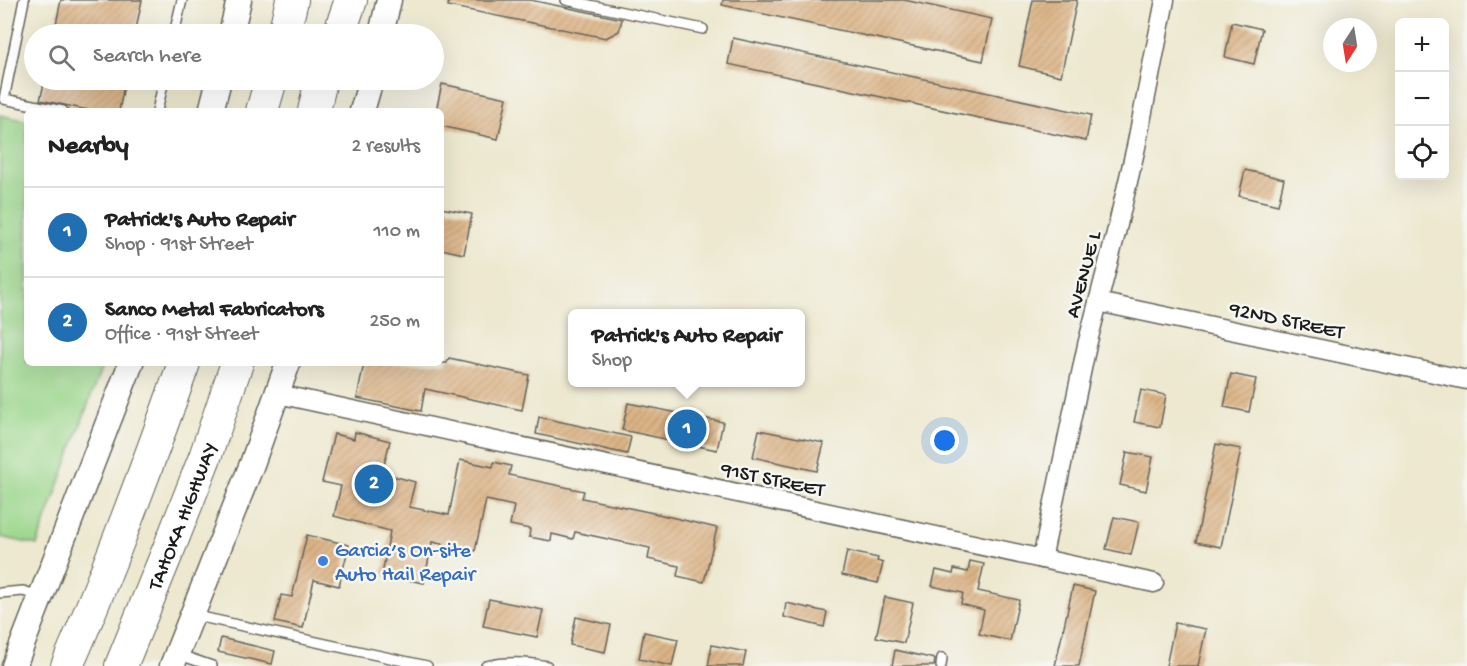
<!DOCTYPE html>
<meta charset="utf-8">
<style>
body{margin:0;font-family:"Gochi Hand",sans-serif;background:#f6f6f6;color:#222}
.controls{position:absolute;right:18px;top:18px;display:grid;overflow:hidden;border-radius:9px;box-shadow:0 6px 24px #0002}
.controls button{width:54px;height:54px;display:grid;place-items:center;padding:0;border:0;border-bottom:2px solid #e0e0e0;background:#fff;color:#222;font:30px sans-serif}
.compass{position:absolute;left:1323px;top:18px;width:54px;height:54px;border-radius:50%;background:#fff;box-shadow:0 6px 24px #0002;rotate:192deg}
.you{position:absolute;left:945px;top:441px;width:21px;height:21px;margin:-15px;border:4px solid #fff;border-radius:50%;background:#1a73e8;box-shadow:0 0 0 9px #1a73e833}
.badge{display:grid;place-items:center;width:39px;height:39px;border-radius:50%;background:#1f6fb2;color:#fff;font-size:20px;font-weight:700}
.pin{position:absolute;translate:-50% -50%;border:3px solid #fff;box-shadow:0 2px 6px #0006}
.popup{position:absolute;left:568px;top:309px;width:237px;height:78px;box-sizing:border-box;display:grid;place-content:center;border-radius:9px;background:#fff;filter:drop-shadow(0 2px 4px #0005);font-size:20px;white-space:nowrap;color:#767676}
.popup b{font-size:22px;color:#222}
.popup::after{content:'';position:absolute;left:50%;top:100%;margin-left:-12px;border:12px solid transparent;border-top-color:#fff}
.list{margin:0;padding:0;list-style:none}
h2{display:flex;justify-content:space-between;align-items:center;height:78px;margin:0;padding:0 24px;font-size:26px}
h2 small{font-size:20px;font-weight:400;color:#767676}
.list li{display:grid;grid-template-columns:39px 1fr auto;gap:18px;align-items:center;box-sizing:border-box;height:90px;padding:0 24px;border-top:2px solid #e0e0e0}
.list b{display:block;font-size:22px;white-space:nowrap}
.list p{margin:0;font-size:20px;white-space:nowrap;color:#767676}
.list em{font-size:20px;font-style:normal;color:#767676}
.icon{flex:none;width:33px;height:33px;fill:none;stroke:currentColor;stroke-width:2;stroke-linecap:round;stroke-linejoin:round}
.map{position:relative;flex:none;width:1467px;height:666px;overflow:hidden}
.search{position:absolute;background:#fff;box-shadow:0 6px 24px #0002;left:24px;top:24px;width:420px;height:66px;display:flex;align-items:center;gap:15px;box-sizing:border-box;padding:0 21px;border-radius:33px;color:#767676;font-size:22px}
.panel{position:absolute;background:#fff;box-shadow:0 6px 24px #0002;left:24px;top:108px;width:420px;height:258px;border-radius:9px}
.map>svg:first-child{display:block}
.grass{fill:#9ad68a;stroke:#5b7953;stroke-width:1.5}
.building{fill:url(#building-hatch)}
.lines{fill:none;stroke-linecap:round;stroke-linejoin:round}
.lane-casing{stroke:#65635b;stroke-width:12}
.street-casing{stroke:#65635b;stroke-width:21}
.secondary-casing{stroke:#65635b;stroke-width:27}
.highway-casing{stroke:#65635b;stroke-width:34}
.lane{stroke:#fff;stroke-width:9}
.street{stroke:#fff;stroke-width:18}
.secondary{stroke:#fff;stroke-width:24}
.highway{stroke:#fff;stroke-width:32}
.shop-dot{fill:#3f7fe0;stroke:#f6f6f2;stroke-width:2}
.labels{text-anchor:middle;stroke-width:5;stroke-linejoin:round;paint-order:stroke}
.street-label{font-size:21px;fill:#1c1c1c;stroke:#f6f6f2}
.shop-label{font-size:21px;fill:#366cbe;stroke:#f6f6f2;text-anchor:start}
</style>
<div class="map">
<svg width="1467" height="666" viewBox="0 0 1467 666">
<defs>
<pattern id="building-hatch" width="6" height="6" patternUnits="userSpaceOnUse" patternTransform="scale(1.5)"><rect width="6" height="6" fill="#dcb486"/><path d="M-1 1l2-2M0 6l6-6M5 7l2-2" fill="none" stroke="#bc9a73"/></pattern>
</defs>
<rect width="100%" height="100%" fill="#f6f6f2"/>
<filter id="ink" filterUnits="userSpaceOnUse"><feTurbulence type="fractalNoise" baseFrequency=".0167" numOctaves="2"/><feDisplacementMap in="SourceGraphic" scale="12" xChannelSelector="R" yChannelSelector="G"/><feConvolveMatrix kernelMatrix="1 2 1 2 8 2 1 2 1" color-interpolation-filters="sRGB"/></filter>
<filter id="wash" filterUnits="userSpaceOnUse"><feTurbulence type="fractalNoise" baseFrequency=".008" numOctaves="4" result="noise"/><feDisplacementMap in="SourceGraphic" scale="24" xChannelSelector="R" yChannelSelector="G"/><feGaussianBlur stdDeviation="1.35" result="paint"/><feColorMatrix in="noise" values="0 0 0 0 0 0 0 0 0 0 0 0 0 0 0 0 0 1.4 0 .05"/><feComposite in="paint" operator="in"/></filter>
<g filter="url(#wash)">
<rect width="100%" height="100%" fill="#ede8cf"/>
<!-- grass -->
<path class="grass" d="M0,115L27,121V363H103L37,545L0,537Z"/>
<g id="blocks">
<!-- building -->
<g class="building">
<path d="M61,0H142L135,34H54Z"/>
<path d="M449,0H530L622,19L619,31L606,38L448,6Z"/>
<path d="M723,0H904L992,19L983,61L722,5Z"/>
<path d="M1033,0H1077L1061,76L1019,66Z"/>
<path d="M1232,22L1262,29L1254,64L1225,57Z"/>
<path d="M733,38L1091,115L1086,141L728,64Z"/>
<path d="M45,80H125L119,111H93L40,100Z"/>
<path d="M442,84L507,98L498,139L441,126V111H436Z"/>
<path d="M1245,170L1284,179L1278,205L1239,196Z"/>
<path d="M441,208L472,214L464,254L441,249Z"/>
<path d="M449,358L529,375L522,410L425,389L421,411L357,398L364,363H447Z"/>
<path d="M1231,374L1256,379L1249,412L1224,407Z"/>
<path d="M1141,390L1166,395L1160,427L1134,422Z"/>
<path d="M628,403L723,422L717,450L622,430Z"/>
<path d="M539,417L631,437L627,454L536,434Z"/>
<path d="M759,430L824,443L817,471L753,457Z"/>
<path d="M355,432L390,441L382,473L415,482L409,507L449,515L460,460L493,467L494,462L511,466L509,475L584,491L582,498L658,514L717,528L704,582L677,576L679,566L648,559L650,548L575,532L573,539L552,534L551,541L529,537L530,529L510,525L514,506L486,500L475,551L432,542L424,583L382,575L390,531L334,516L341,486L322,482L334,434L354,439Z"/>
<path d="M1216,444L1241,449L1221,547L1196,542Z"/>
<path d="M1127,452L1153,457L1146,491L1120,485Z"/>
<path d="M1114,517L1139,522L1131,555L1106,549Z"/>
<path d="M307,535L349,545L339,586L314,580L303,628L275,622L281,595L292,597Z"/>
<path d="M847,551L878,558L877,561L883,563L878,583L842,575Z"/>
<path d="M970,561L984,564L978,591L1019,600L1010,641L979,634L984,610L961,604L963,593L932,586L936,570L953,574L954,569L968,572Z"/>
<path d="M1073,586L1095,591L1079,666H1055Z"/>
<path d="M885,597L913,603L904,643L876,637Z"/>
<path d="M489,599L543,610L537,637L483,626Z"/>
<path d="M786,603L827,612L824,627L784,617Z"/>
<path d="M576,617L611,625L605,652L570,645Z"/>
<path d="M1175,623L1206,629L1198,666H1166Z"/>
<path d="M644,632L678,639L672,666L639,659Z"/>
<path d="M221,638L275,651L272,664L218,652Z"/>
<path d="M712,645L746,652L743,666H708Z"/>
<path d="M895,650L935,659L934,666H892Z"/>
</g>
</g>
</g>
<g filter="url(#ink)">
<use href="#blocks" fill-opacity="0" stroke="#65635b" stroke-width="1.5"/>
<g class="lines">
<!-- lane casing -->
<g class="lane-casing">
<g id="lane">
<path d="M24,0L4,99L63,111"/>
<path d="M566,0L703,29"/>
<path d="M174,34L182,0"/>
<path d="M157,111L164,80"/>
<path d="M0,593L23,591L39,596"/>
<path d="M192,615L427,666"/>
<path d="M177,654L212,666"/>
<path d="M486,666C507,661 526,662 547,666"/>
<path d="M941,666L942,658"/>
</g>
</g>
<!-- street casing -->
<g class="street-casing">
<g id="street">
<path d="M1098,302L1467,380"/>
<path d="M278,394L1154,583"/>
<path d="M1042,559L1087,345L1116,233L1136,147L1165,0"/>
</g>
</g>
<!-- secondary casing -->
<g class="secondary-casing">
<g id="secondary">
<path d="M231,34L239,0"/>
<path d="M381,34L389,0"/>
<path d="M211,111L219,80"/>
<path d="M362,111L371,80"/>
<path d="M14,666L131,363"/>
<path d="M172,666L252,464L288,363"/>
</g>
</g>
<!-- highway casing -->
<g class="highway-casing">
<g id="highway">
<path d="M284,34L292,0"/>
<path d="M339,34L351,0"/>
<path d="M262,111L271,80"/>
<path d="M314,111L321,80"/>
<path d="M67,666C110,567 148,465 184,363"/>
<path id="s1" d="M121,666L174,536L205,457L237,363"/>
</g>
</g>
<!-- lane -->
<use href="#lane" class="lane"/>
<!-- street -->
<use href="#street" class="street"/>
<!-- secondary -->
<use href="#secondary" class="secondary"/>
<!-- highway -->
<use href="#highway" class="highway"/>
</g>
</g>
<!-- markers -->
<circle class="shop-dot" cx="323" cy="561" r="6"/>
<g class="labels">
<!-- street labels -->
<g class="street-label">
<text transform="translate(1082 274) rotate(-75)" y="7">AVENUE L</text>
<text transform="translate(1287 319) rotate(12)" y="7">92ND STREET</text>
<text transform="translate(773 478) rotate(12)" y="7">91ST STREET</text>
<text dy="7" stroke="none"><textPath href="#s1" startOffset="162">TAHOKA HIGHWAY</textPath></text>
</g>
<!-- shop labels -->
<g class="shop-label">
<text x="335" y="556">Garcia’s On-site<tspan x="335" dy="24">Auto Hail Repair</tspan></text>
</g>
</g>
</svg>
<div class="controls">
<button>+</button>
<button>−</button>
<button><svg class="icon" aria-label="locate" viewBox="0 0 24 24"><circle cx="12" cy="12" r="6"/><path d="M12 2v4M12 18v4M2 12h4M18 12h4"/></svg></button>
</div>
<svg class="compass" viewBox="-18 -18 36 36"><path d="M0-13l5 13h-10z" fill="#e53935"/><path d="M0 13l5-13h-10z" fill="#767676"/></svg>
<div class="you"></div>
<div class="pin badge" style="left:687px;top:429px">1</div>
<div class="popup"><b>Patrick's Auto Repair</b>Shop</div>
<div class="pin badge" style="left:374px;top:484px">2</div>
<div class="search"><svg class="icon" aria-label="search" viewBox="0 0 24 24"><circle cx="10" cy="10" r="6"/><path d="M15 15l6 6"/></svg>Search here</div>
<section class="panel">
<h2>Nearby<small>2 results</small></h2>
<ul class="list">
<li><span class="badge">1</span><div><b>Patrick's Auto Repair</b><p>Shop · 91st Street</p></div><em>110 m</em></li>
<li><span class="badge">2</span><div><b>Sanco Metal Fabricators</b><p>Office · 91st Street</p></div><em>250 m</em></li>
</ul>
</section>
</div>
